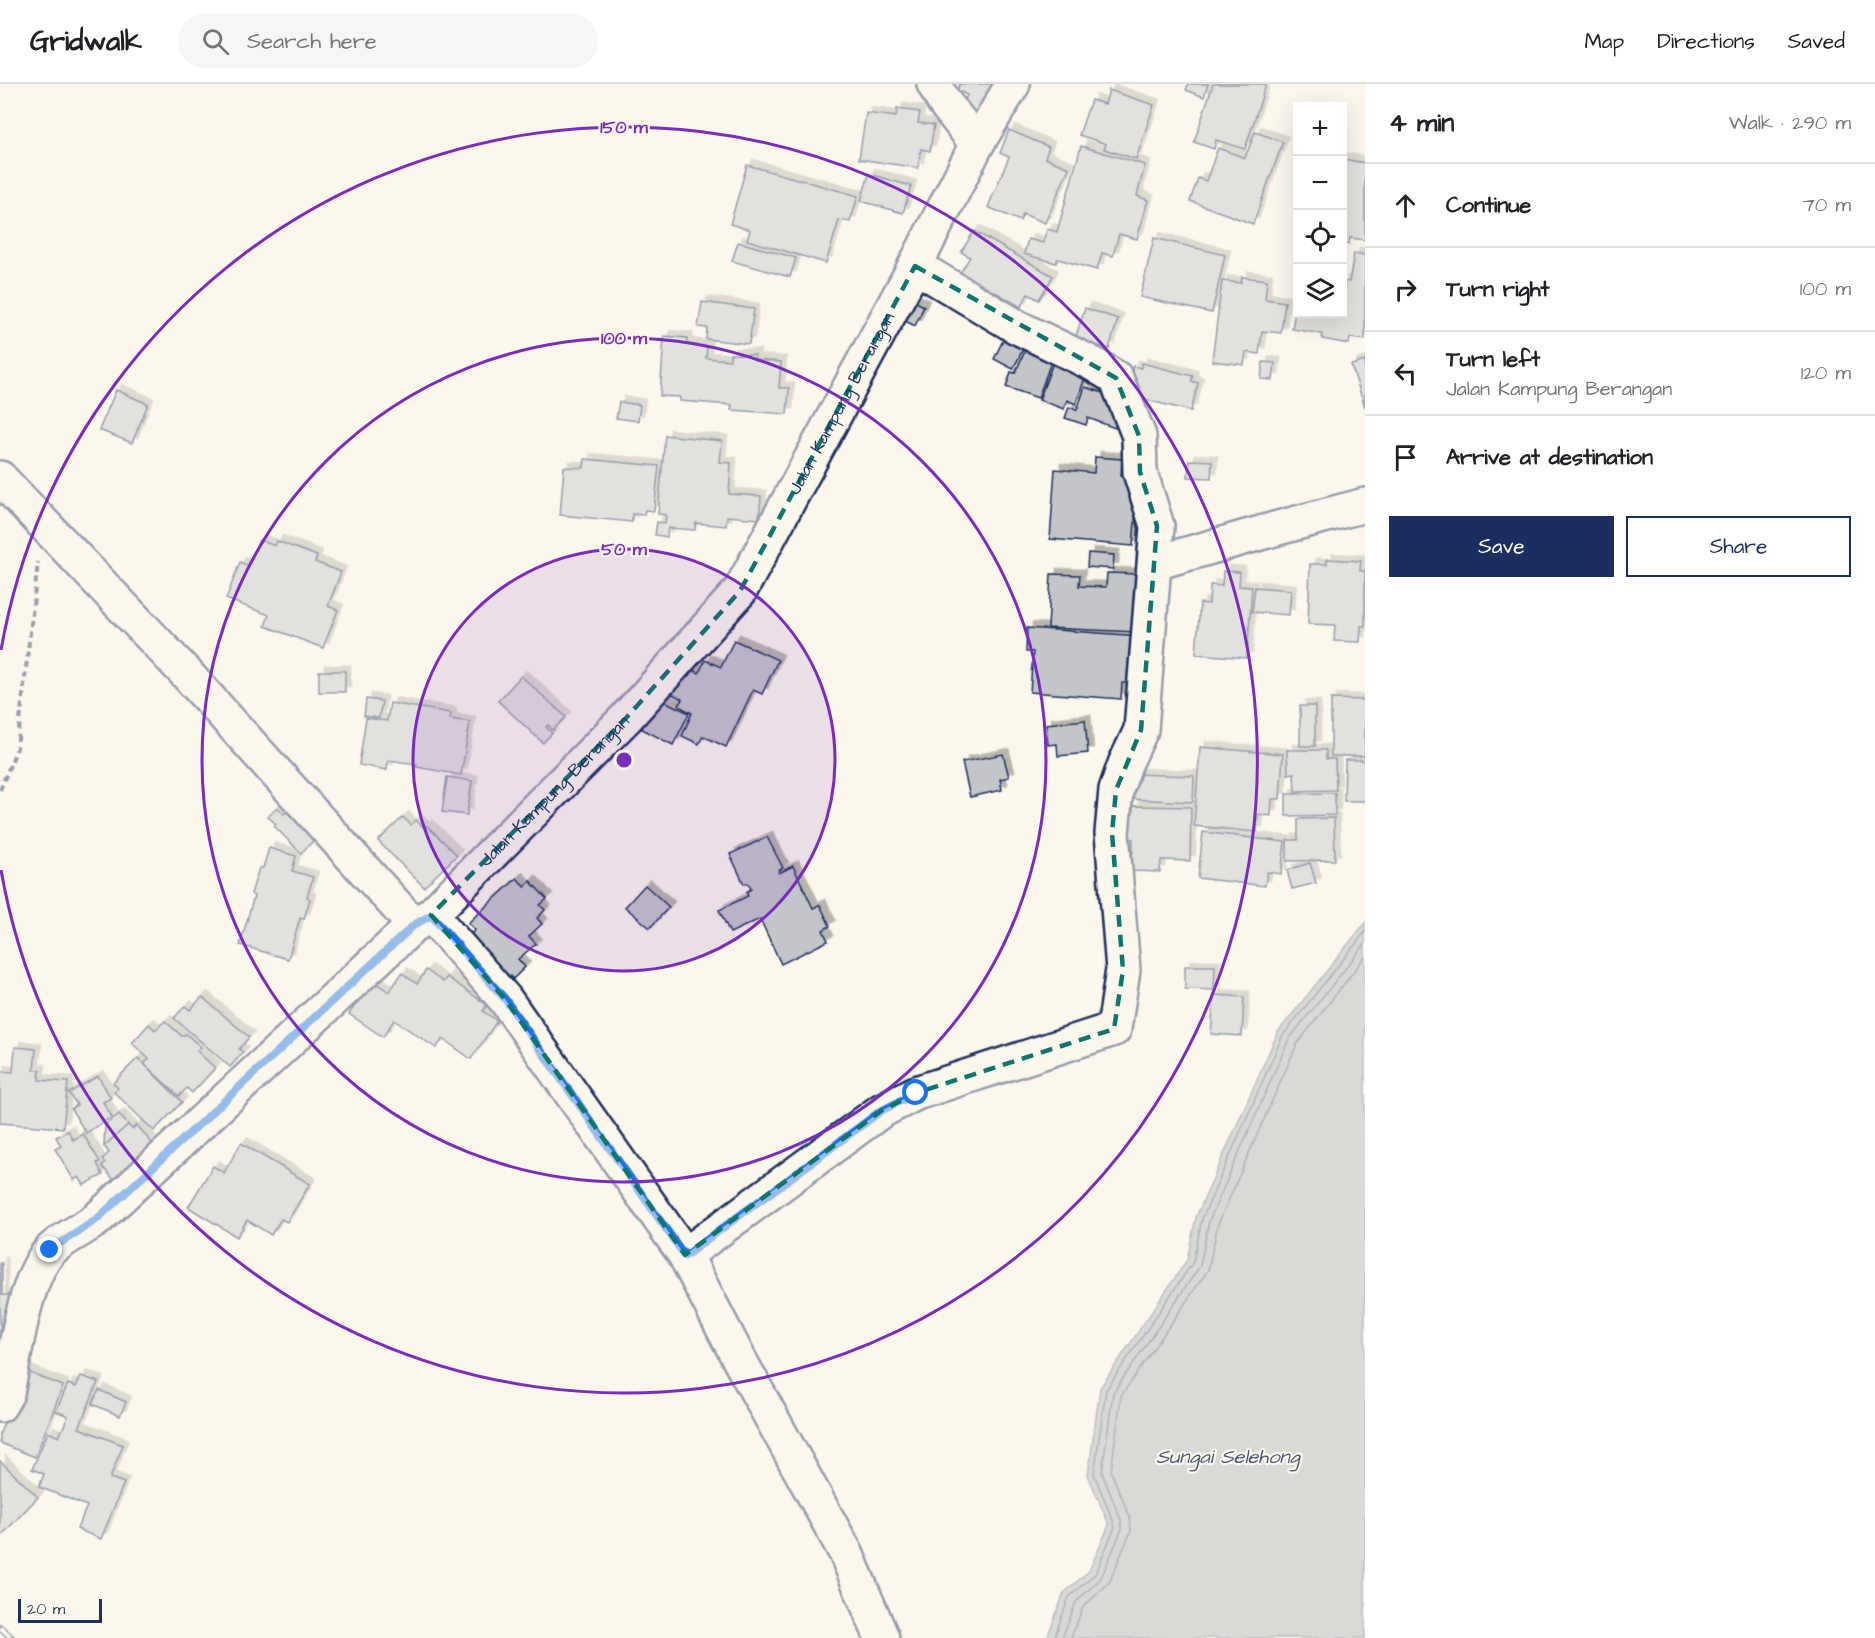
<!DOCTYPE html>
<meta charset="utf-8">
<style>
body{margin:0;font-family:"Architects Daughter",sans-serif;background:#f6f6f6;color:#202124}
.controls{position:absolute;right:18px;top:18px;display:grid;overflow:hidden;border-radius:0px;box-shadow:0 6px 24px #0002}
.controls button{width:54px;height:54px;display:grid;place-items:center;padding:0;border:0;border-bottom:2px solid #e0e0e0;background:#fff;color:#202124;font:30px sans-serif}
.scale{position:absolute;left:18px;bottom:15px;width:84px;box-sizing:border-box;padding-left:6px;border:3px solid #1b2f5e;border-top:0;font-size:16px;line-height:21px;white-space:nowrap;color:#1b2f5e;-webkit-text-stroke:4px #fbf7ec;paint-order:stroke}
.stop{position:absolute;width:18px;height:18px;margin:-14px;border:4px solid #1a73e8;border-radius:50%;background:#fff}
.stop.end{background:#1a73e8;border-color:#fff;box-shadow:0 2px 6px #0008}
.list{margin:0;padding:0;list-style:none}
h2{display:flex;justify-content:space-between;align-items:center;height:78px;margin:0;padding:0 24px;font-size:26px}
h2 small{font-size:20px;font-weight:400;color:#757577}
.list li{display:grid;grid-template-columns:39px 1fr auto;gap:18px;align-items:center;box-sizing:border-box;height:84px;padding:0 24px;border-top:2px solid #e0e0e0}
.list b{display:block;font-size:22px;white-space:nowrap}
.list p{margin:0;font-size:20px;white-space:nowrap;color:#757577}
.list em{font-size:20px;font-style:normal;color:#757577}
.actions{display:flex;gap:12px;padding:18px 24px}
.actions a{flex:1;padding:14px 0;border:2px solid #1b2f5e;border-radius:0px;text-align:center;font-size:21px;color:#1b2f5e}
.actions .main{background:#1b2f5e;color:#fff}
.icon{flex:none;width:33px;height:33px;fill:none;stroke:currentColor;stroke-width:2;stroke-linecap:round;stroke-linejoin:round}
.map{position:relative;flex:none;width:1365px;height:1554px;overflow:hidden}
header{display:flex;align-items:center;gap:36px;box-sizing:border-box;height:84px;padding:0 30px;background:#fff;border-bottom:2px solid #e0e0e0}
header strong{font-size:28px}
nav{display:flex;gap:33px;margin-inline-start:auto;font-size:21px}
.search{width:420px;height:54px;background:#f6f6f6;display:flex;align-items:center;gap:15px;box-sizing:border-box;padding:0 21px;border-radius:33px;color:#757577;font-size:22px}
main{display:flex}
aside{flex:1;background:#fff}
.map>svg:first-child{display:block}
.water{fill:#afb3bb;stroke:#747e96;stroke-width:1.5}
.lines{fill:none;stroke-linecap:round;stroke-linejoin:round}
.shore{stroke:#566483;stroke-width:1.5}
.building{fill:#c3c5c9;stroke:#1b2f5e;stroke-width:1.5;filter:url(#shadow)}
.minor-casing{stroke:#1b2f5e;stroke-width:38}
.path{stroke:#1b2f5e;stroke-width:4;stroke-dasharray:6 4.5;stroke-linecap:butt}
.minor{stroke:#fbf7ec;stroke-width:33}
.rail-casing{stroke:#1b2f5e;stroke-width:7}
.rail{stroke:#fbf7ec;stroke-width:4.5;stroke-dasharray:14;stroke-linecap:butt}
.route{stroke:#1a73e8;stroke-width:8}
.marked{fill:none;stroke:#0f766e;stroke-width:4.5;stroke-dasharray:12 8;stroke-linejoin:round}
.ring{fill:none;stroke:#7b2cbf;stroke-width:3}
.labels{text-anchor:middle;stroke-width:4.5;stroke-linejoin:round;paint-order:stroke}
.street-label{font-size:18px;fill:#1b2f5e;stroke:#fbf7ec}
.water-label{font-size:20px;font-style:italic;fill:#47577a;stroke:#fbf7ec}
.centre{fill:#7b2cbf;stroke:#fbf7ec;stroke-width:3}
.ring-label{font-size:18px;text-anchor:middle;font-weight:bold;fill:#7b2cbf;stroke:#fbf7ec;stroke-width:4.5;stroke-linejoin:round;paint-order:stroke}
</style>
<header>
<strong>Gridwalk</strong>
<div class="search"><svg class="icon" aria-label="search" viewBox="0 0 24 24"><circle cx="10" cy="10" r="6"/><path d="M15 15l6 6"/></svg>Search here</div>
<nav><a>Map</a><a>Directions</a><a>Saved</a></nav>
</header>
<main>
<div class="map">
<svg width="1365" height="1554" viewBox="0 0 1365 1554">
<defs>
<filter id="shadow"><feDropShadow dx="5.5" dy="-5.5" stdDeviation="0" flood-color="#0004"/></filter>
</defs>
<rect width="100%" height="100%" fill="#fbf7ec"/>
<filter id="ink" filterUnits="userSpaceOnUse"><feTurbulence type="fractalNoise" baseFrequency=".0167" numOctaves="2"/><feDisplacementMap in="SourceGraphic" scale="12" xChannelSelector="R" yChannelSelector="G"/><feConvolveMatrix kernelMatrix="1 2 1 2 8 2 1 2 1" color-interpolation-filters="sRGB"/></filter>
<g filter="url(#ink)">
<!-- water -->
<path class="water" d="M1365,839V1554H1047L1064,1509L1089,1487L1109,1441L1088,1391L1100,1304L1187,1176L1196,1133L1278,948Z"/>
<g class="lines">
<!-- shore -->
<g class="shore">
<path d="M1054,1554L1069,1513L1095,1490L1115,1443L1114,1439L1094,1390L1106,1306L1193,1178L1202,1135L1283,951L1365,848"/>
<path d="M1062,1554L1076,1518L1101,1494L1122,1445L1121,1436L1102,1389L1113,1309L1200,1182L1209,1137L1289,955L1365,860"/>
<path d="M1071,1554L1083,1523L1109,1499L1131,1447L1130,1433L1111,1388L1121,1312L1208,1186L1218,1140L1297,960L1365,873"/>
</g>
</g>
<!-- building -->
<g class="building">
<path d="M960,0H998L980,40L958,30L967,11L957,6Z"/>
<path d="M1188,0H1208L1204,13L1186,6Z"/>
<path d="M1213,0H1266L1245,65L1216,56L1214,65L1194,58Z"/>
<path d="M1109,6L1154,21L1136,75L1104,65L1106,60L1079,51L1091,16L1105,20Z"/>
<path d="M897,25L920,28L918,39L934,41L930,67L921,65L918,84L859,75L866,29L896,33Z"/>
<path d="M1009,46L1049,63L1045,74L1069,84L1045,139L1023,130L1020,137L988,123L1009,73L1000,69Z"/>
<path d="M1255,48L1283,58L1253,140L1190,117L1198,94L1206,97L1218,64L1245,74Z"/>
<path d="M1081,62L1145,81L1137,112L1148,116L1137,155L1119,150L1113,172L1102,169L1097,186L1058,175L1056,179L1024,170L1028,155L1043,159L1047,145L1057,148Z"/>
<path d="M1342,75L1365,79V156L1350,154L1349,160L1342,159Z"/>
<path d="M747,81L858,112L850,138L839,136L826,179L747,156L750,146L730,140Z"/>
<path d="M869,90L911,102L903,129L861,117Z"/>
<path d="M974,147L1053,192L1039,216L1028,210L1021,223L995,208L994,213L977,203L979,200L960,189L970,173L961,168Z"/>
<path d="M1154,154L1225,171L1212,229L1140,213Z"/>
<path d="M738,158L796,174L790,193L732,177Z"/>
<path d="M1354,169L1365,171V256L1350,254L1349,260L1322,255V250L1292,245L1298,210V230H1342V197L1349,198Z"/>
<path d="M1242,193L1267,196L1265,215L1285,218L1281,249L1262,247L1259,270L1246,268L1244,281L1212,277L1222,197L1241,199Z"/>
<path d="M910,215L924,222L915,242L901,235Z"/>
<path d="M702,218L754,225L749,260L706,255L707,244L698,243Z"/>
<path d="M1085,224L1118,235L1109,265L1075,255Z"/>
<path d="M664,252L687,254V260L707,262L706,274L730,276V270L755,271L754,276L781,278L779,304H789L787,330L731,326L732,321L680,317V313L660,312Z"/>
<path d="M1005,252L1025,261L1013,285L994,275Z"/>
<path d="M1026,265L1052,275L1038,314L1006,303L1011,288L1015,289Z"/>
<path d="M1054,276L1087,288L1076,320L1067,316L1064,325L1039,316Z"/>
<path d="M1365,277V323L1351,281Z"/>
<path d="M1263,278L1275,279L1273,296L1261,295Z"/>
<path d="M1142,279L1193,292L1191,297L1198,299L1191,327L1126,311L1133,282L1141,284Z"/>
<path d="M1085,303L1124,316L1115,344L1088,334L1086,341L1065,334L1069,323L1077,326Z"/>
<path d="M116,306L148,320L132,359L99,346Z"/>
<path d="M619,318L640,321L638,337L616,334Z"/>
<path d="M665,351L722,357L720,378L731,379L729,410L761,412L759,435L727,432L726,442L696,439L695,446L668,444L667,453L655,451L657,438L665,439L666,431L658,430Z"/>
<path d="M1095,373L1122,375L1121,392L1135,393L1132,424L1136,425L1133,462L1050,455L1055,385L1094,389Z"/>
<path d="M585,375L659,382L654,427L645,426L644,431L632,430V438L560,431L564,383L584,384Z"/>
<path d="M1189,376L1212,377L1211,394L1188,393Z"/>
<path d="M259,456L275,462L277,457L317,472L315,478L341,488L328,522L338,526L323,564L265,542L269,531L226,515L240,478L248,482Z"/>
<path d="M1088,469L1114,471L1113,485L1087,483Z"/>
<path d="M1327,475L1361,477L1360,487H1365V542H1361L1360,558L1334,557L1335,541L1308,540L1310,480H1327Z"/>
<path d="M1223,487L1240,488L1239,502L1252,503L1247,574L1196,570L1200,519L1209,520L1210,501L1222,502Z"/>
<path d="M1107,489L1141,490L1138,548L1048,544L1051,490L1080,491L1079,502L1106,503Z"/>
<path d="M1255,503L1291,506L1289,531L1252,528Z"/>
<path d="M1027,544L1141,552L1132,600L1122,599L1121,615L1030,608L1033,568H1026Z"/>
<path d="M734,556L778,576L762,610L753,606L726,663L703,652L699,660L682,652L692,629L679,622L682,615L672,610L685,583L699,589L705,576L721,583Z"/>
<rect x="319" y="587" width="26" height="21"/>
<path d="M521,592L566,633L553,646L548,641L546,643L552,649L543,659L498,617Z"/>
<path d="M658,614L689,629L673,661L642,645Z"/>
<path d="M366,615L382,617L379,634L364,632Z"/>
<path d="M1331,615L1365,616V672H1331Z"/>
<path d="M390,619L451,629L450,635L470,638L461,691L416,683L417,680L388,676L387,686L359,681L366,634L387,637Z"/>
<rect x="1300" y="622" width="15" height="40"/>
<path d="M1085,636L1088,669L1058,672L1057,660L1048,661L1046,640Z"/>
<path d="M1200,663L1283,670L1280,715H1272L1271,732L1258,730L1257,748L1194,742Z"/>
<path d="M1287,666H1326V675H1335L1336,706L1295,707L1294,689L1288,690Z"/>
<path d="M1003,670L1009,693L1000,695L1002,706L970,713L962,678Z"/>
<path d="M1345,676H1365V717H1344Z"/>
<path d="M1131,690L1194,692L1193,718L1130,715Z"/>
<path d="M447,693L472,697L467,731L442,728Z"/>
<path d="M1335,709V731L1286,732V710Z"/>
<path d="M1133,722L1191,723L1190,777L1161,776L1160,788L1132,787L1133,755H1128L1129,730H1133Z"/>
<path d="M277,723L284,730L288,727L316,754L301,769L274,742L276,740L268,733Z"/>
<path d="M403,733L411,741L416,736L425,745L427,742L457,771L424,803L378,757Z"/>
<path d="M1334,734L1335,776L1287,777V756H1298V735Z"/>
<path d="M1203,748L1285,758L1281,790L1267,788L1265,802L1198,794Z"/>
<path d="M767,753L783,784L778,787L779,789L793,782L813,824L820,821L830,842L823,846L828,857L781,880L760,835L730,849L719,826L748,812L746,808L751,805L748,799L744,800L730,770Z"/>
<path d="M269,764L296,772L292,787L313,793L307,813L310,815L304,835L300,834L288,875L240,861L254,812L251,810L259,784H263Z"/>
<path d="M1310,779L1316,799L1292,805L1287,786Z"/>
<path d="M517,794L525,803L530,797L547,815L540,821L545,826L537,834L542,840L529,852L536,860L518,875L525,883L513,895L511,892L507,896L468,853L475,846L468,839Z"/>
<path d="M645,801L669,823L650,844L625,823Z"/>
<path d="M1185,882H1215L1214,906L1185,905Z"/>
<path d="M426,886L443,898L447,893L487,921L483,927L497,937L471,975L443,955L436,964L394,936L383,953L349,930L373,897L389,908L402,889L417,900Z"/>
<path d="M1214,911L1244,913L1242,952L1211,950Z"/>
<path d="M202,913L249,953L239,965L243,968L230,983L174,934L185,922L190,926Z"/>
<path d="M165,937L182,952L186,950L201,963L197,967L215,984L192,1009L187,1004L179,1012L144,980L149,975L132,959L149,940L155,946Z"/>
<path d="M15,963L36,965L34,986H40L39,996L68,998L63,1044L0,1039V987L13,988Z"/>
<path d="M138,974L182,1018L154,1047L114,1008L118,1004L113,999Z"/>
<path d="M98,992L111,1014L103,1018L112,1033L86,1049L71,1025L77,1021L69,1009Z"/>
<path d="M119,1030L128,1041L104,1062L105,1041Z"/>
<path d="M128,1041L132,1045L137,1041L155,1063L115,1097L102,1082L105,1079L102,1075L109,1069L104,1062Z"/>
<path d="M68,1047L73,1056L83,1050L100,1078L97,1079L103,1091L84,1101L79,1093L74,1096L55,1065L61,1062L56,1053Z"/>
<path d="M241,1059L310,1100L287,1138L281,1135L271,1151L247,1136L237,1153L188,1123L213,1082L224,1089Z"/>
<path d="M0,1179H2V1211H12L13,1250H0Z"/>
<path d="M25,1287L63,1302L35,1373L0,1359V1349Z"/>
<path d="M81,1292L98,1298L79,1344L123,1361L110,1394L124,1399L101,1455L77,1445L87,1422L39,1403L44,1390L32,1385L48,1348L59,1353L68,1332L56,1327L68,1300L76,1303Z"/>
<path d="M99,1306L126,1318L120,1332L92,1320Z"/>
<path d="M0,1377L38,1413L1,1452L0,1451Z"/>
</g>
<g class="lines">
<!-- minor casing -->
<g class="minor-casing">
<g id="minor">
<path d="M934,0L944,18L977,60"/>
<path d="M0,394L184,587L414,841"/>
<path d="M1155,479L1278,444L1365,421"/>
<path d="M431,831L505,915L685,1171L739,1275L846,1469L882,1554"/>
<path d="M685,1171L881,1027L916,1009L1114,945L1123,886L1112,749L1116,706L1125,680L1141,646L1157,442L1140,388L1139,352L1116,294L1093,280L1017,243L915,182"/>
<path id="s1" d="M0,1321L7,1309C15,1271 24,1195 50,1167C59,1157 83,1145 96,1136L414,841L431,831L626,634L740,507L915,182L977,60L1013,0"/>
</g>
</g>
<!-- path -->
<path class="path" d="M0,706L17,664L38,478"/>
<!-- minor -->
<use href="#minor" class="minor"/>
<!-- rail casing -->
<g class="rail-casing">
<path id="rail" d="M0,1543L12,1554"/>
</g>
<!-- rail -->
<use href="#rail" class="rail"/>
</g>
</g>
<g class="lines" filter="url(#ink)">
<!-- route -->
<path class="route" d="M50,1166L96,1136L414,841L431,831L505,915L685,1172L881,1027L916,1009"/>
</g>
<!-- marked area -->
<path d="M0 0H1365V1554H0ZM915,182L1116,294L1139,352L1140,388L1157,442L1141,646L1116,706L1112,749L1123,886L1114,945L916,1009L881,1027L685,1171L505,915L431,831L626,634L740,507Z" fill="#fbf7ec" fill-opacity=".55" fill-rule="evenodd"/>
<path class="marked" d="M915,182L1116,294L1139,352L1140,388L1157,442L1141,646L1116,706L1112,749L1123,886L1114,945L916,1009L881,1027L685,1171L505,915L431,831L626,634L740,507Z"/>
<!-- distance rings -->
<circle cx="624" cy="676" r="211" fill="#7b2cbf" fill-opacity=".12"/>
<g class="ring">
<circle cx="624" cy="676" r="211"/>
<circle cx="624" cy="676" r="422"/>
<path d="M1 566A633 633 0 1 1 1 786"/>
</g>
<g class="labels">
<!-- street labels -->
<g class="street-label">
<text dy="6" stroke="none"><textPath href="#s1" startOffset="1334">Jalan Kampung Berangan</textPath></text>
<text dy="6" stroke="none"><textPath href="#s1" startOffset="848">Jalan Kampung Berangan</textPath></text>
</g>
<!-- water labels -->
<g class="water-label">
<text x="1228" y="1379">Sungai Selehong</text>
</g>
</g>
<circle cx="624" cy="676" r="9" class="centre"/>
<g class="ring-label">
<text x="624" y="49">150 m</text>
<text x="624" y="260">100 m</text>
<text x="624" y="471">50 m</text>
</g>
</svg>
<div class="controls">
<button>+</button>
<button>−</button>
<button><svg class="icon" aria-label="locate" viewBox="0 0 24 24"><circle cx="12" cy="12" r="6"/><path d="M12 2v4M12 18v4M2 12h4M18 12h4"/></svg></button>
<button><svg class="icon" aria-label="layers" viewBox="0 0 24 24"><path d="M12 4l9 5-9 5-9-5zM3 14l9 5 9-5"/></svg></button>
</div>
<div class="scale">20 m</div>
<div class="stop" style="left:916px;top:1009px"></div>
<div class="stop end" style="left:50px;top:1166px"></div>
</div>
<aside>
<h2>4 min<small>Walk · 290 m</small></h2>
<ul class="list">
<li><svg class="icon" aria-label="ahead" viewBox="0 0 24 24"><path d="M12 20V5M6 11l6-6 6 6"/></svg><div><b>Continue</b></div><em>70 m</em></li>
<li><svg class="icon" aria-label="right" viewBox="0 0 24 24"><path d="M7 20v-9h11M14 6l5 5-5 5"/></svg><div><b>Turn right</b></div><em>100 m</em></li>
<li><svg class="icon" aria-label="left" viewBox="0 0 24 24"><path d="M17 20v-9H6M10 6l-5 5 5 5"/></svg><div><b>Turn left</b><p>Jalan Kampung Berangan</p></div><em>120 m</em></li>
<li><svg class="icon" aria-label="arrive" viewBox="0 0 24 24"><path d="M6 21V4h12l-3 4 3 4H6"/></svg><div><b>Arrive at destination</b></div></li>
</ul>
<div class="actions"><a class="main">Save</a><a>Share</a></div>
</aside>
</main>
